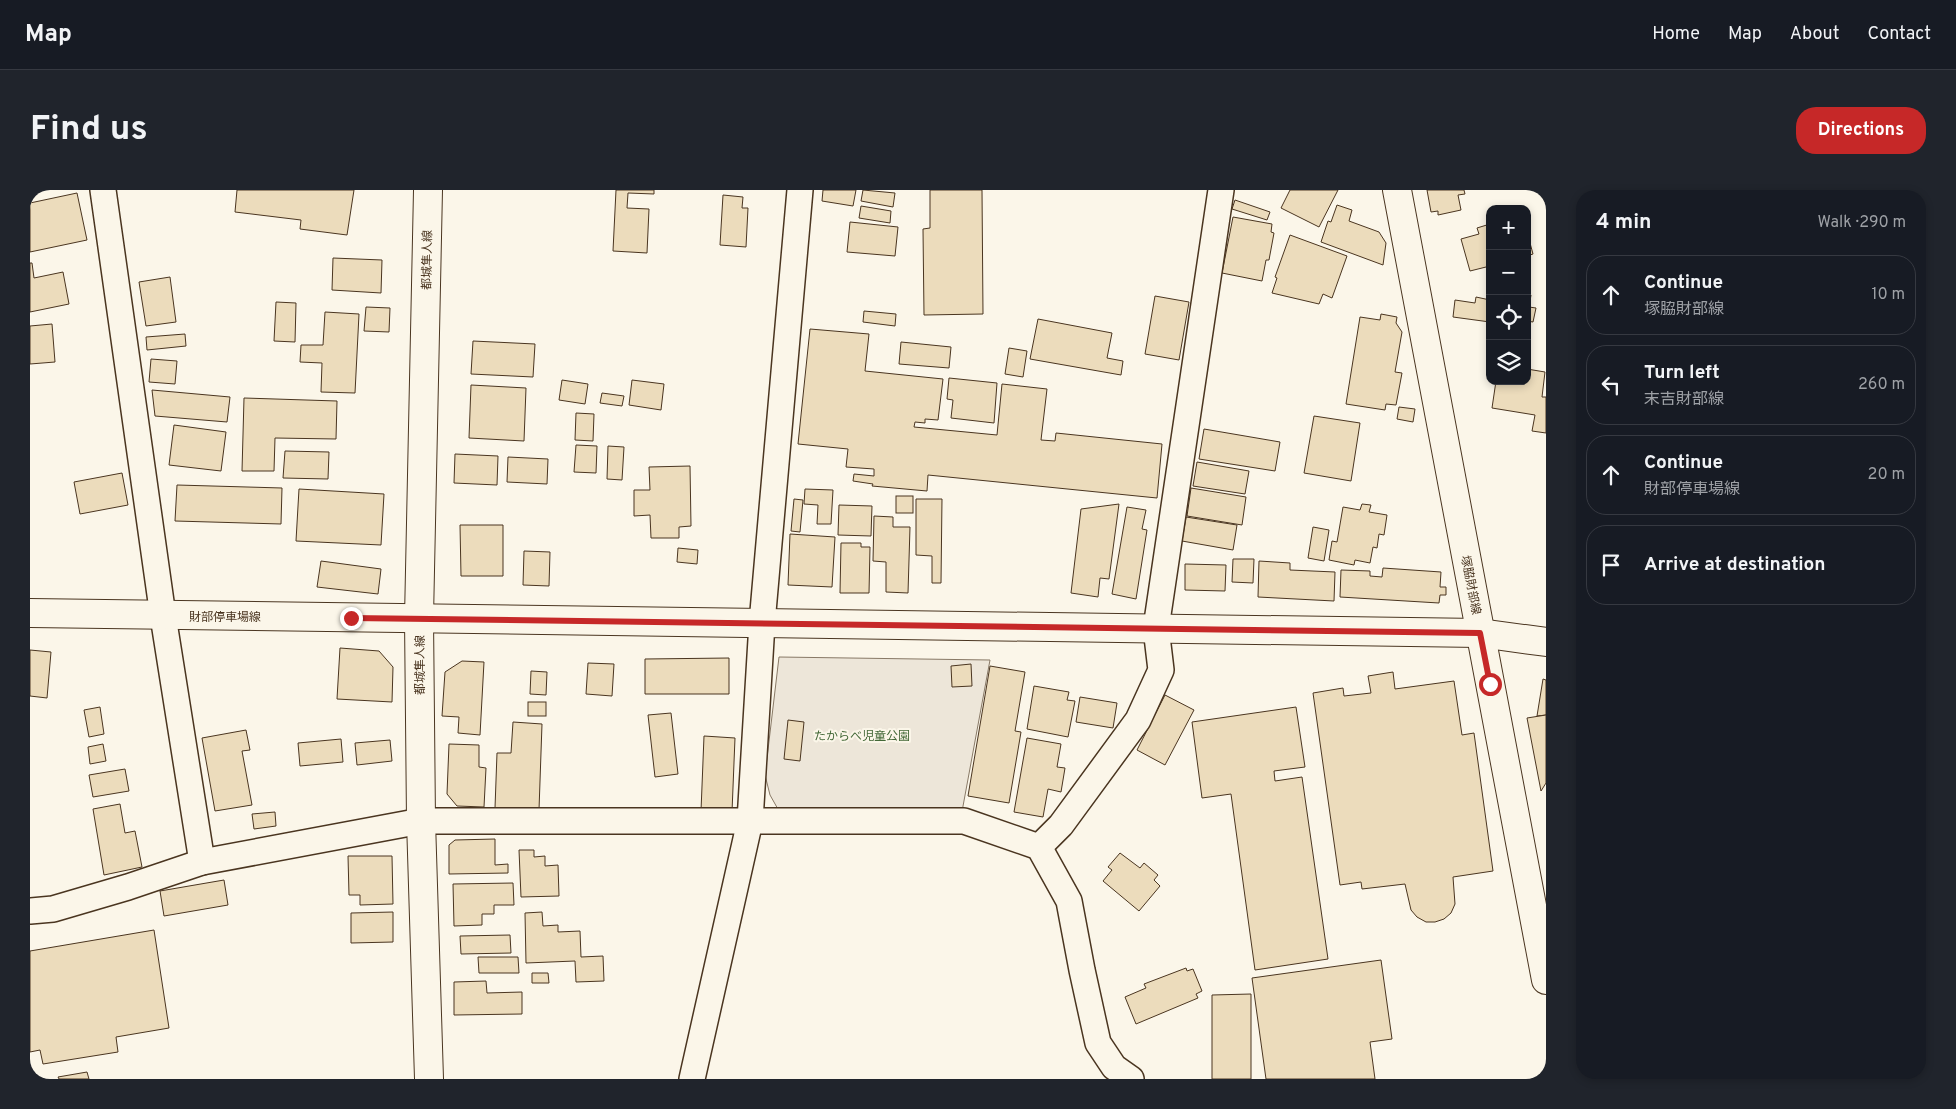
<!DOCTYPE html>
<meta charset="utf-8">
<style>
body{margin:0;font-family:Overpass,"Noto Sans JP",sans-serif;background:#20242c;color:#f1f3f6}
.controls{position:absolute;right:15px;top:15px;display:grid;overflow:hidden;border-radius:10px;box-shadow:0 2px 8px #0003}
.controls button{width:45px;height:45px;display:grid;place-items:center;padding:0;border:0;border-bottom:1px solid #363941;background:#171b24;color:#f1f3f6;font:25px sans-serif}
.stop{position:absolute;width:15px;height:15px;margin:-11px;border:4px solid #c62828;border-radius:50%;background:#fff}
.stop.end{background:#c62828;border-color:#fff;box-shadow:0 1px 5px #0008}
.list{margin:0;padding:0;list-style:none}
h2{display:flex;justify-content:space-between;align-items:center;height:65px;margin:0;padding:0 20px;font-size:21px}
h2 small{font-size:16px;font-weight:400;color:#9ea1a6}
.list li{display:grid;grid-template-columns:32px 1fr auto;gap:15px;align-items:center;box-sizing:border-box;height:80px;margin:0 10px 10px;padding:0 10px;border:1px solid #363941;border-radius:20px}
.list b{display:block;font-size:19px;white-space:nowrap}
.list p{margin:0;font-size:16px;white-space:nowrap;color:#9ea1a6}
.list em{font-size:16px;font-style:normal;color:#9ea1a6}
.icon{flex:none;width:28px;height:28px;fill:none;stroke:currentColor;stroke-width:2;stroke-linecap:round;stroke-linejoin:round}
.map{position:relative;flex:none;width:1516px;height:889px;overflow:hidden;border-radius:20px}
header{display:flex;align-items:center;gap:30px;box-sizing:border-box;height:70px;padding:0 25px;background:#171b24;border-bottom:1px solid #363941}
header strong{font-size:24px}
nav{display:flex;gap:28px;margin-inline-start:auto;font-size:18px}
.intro{display:flex;align-items:center;justify-content:space-between;box-sizing:border-box;height:120px;padding:0 30px}
h1{margin:0;font-size:35px}
.button{padding:12px 22px;border-radius:20px;background:#c62828;color:#fff;font-size:18px;font-weight:700}
main{display:flex;gap:30px;padding:0 30px}
aside{flex:1;background:#171b24;border-radius:20px;box-shadow:0 2px 8px #0003}
.map>svg:first-child{display:block}
.green{fill:#ede6d9;stroke:#887966}
.building{fill:#ecdcbc;stroke:#4a3520}
.lines{fill:none;stroke-linecap:round;stroke-linejoin:round}
.minor-casing{stroke:#4a3520;stroke-width:28}
.secondary-casing{stroke:#4a3520;stroke-width:30}
.primary-casing{stroke:#4a3520;stroke-width:30}
.minor{stroke:#fbf6e9;stroke-width:25}
.secondary{stroke:#fbf6e9;stroke-width:28}
.primary{stroke:#fbf6e9;stroke-width:28}
.route{stroke:#c62828;stroke-width:6}
.labels{text-anchor:middle;stroke-width:4;stroke-linejoin:round;paint-order:stroke}
.street-label{font-size:12px;fill:#4a3520;stroke:#fbf6e9}
.park-label{font-size:12px;fill:#436837;stroke:#fbf6e9}
</style>
<header>
<strong>Map</strong>
<nav><a>Home</a><a>Map</a><a>About</a><a>Contact</a></nav>
</header>
<div class="intro"><h1>Find us</h1><a class="button">Directions</a></div>
<main>
<div class="map">
<svg width="1516" height="889" viewBox="0 0 1516 889">
<rect width="100%" height="100%" fill="#fbf6e9"/>
<!-- green -->
<path class="green" d="M749,467L960,470L931,627L749,621L740,605L735,585Z"/>
<!-- building -->
<g class="building">
<path d="M207,0H324L317,45L270,39L271,30L205,22Z"/>
<path d="M586,0H624V4L598,3L597,18L619,19L617,63L583,61Z"/>
<path d="M793,0H826L823,16L792,11Z"/>
<path d="M833,0L865,3L863,17L831,11Z"/>
<path d="M900,0H952L953,124L894,125L893,39L900,38Z"/>
<path d="M1260,0H1308L1289,37L1251,18Z"/>
<path d="M1397,0H1434L1435,4L1428,5L1431,20L1408,25V21L1401,22Z"/>
<path d="M47,3L57,50L0,62V13Z"/>
<path d="M693,5L713,7L712,18H718L716,57L690,55Z"/>
<path d="M1205,10L1240,22L1237,30L1202,19Z"/>
<path d="M1307,15L1322,20L1319,31L1349,42L1356,53L1353,75L1291,52L1298,31L1301,32Z"/>
<path d="M831,16L861,21L860,33L829,28Z"/>
<path d="M1203,27L1242,34L1241,42L1244,43L1239,70H1236L1232,91L1192,83Z"/>
<path d="M820,32L868,37L865,66L817,62Z"/>
<path d="M1460,34V76L1440,81L1431,49L1449,44L1447,38Z"/>
<path d="M1497,42L1503,64L1497,66Z"/>
<path d="M1260,45L1317,66L1302,108L1293,104L1289,114L1242,103L1247,88L1245,87Z"/>
<path d="M303,68L352,70L351,103L302,100Z"/>
<path d="M0,73H2L4,88L33,82L39,114L0,122Z"/>
<path d="M140,87L146,132L116,136L109,92Z"/>
<path d="M1497,105H1501L1499,117L1506,118L1503,132L1497,131Z"/>
<path d="M1125,106L1159,112L1149,170L1115,164Z"/>
<path d="M1446,107L1460,110V132L1423,127L1425,110L1445,113Z"/>
<path d="M246,112L266,113L265,152L244,151Z"/>
<path d="M336,117L360,118L359,142L334,141Z"/>
<path d="M834,121L866,124L865,136L833,132Z"/>
<path d="M295,122L329,124L325,203L291,202L292,173L270,172L271,155H293Z"/>
<path d="M1351,124L1367,127L1366,133L1372,142L1365,182L1372,183L1366,215L1356,214L1355,220L1316,214L1330,127L1350,130Z"/>
<path d="M1008,129L1082,143L1077,168L1093,171L1091,185L1000,169Z"/>
<path d="M22,134L25,172L0,174V136Z"/>
<path d="M780,139L839,144L835,181L913,189L908,230L895,229V233L885,232L884,237L967,245L972,194L1017,199L1011,250L1025,251L1026,243L1132,254L1127,308L898,285L897,301L842,296L843,294L823,291L824,284L844,286V279L816,277L818,259L768,254Z"/>
<path d="M155,144L156,156L117,160L116,147Z"/>
<path d="M443,151L505,154L503,187L441,184Z"/>
<path d="M871,152L921,157L919,178L869,174Z"/>
<path d="M979,158L997,161L993,187L975,184Z"/>
<path d="M121,169L147,171L145,194L119,192Z"/>
<path d="M1497,179L1515,182L1512,207H1516V243L1502,241L1505,225L1462,218L1466,191H1497Z"/>
<path d="M919,188L967,193L964,233L921,228L923,210L917,209Z"/>
<path d="M532,190L558,194L555,214L529,210Z"/>
<path d="M602,190L634,194L631,220L599,215Z"/>
<path d="M441,195L496,198L494,251L439,248Z"/>
<path d="M122,200L200,207L197,232L125,226Z"/>
<path d="M572,203L594,206L592,216L570,213Z"/>
<path d="M214,208L307,211L306,249L245,248L244,281H212Z"/>
<path d="M1369,217L1385,219L1383,232L1367,229Z"/>
<path d="M546,223L564,224L563,251L545,250Z"/>
<path d="M1284,226L1330,233L1321,291L1274,283Z"/>
<path d="M144,235L196,242L191,281L139,275Z"/>
<path d="M1174,239L1250,252L1245,281L1169,269Z"/>
<path d="M546,255L567,256L566,283L544,282Z"/>
<path d="M578,256L594,257L592,290L577,289Z"/>
<path d="M255,261L299,262L298,289L253,288Z"/>
<path d="M425,264L468,266L467,295L424,293Z"/>
<path d="M478,267L518,269L517,294L477,292Z"/>
<path d="M1167,272L1219,281L1215,304L1163,296Z"/>
<path d="M660,276L661,336L649,337V348H621L620,325L604,326V300H620L619,277Z"/>
<path d="M92,283L98,315L50,324L44,292Z"/>
<path d="M147,295L252,298L251,334L145,331Z"/>
<path d="M1161,298L1216,307L1212,335L1157,326Z"/>
<path d="M269,299L354,304L351,355L266,351Z"/>
<path d="M775,299L803,300L801,334H787L788,315L774,314Z"/>
<rect x="866" y="306" width="17" height="17"/>
<path d="M764,309L773,310L770,342L761,341Z"/>
<path d="M886,309H912L911,393H902V366L886,365Z"/>
<path d="M1089,314L1079,389L1070,388L1068,407L1041,403L1051,319Z"/>
<path d="M1332,314L1341,315L1339,322L1357,325L1354,345L1349,344L1347,358L1343,357L1340,373L1325,370L1324,375L1299,370L1302,351L1307,352L1313,317L1330,320Z"/>
<path d="M809,315L842,316L841,346L808,345Z"/>
<path d="M1097,317L1116,320L1112,339L1117,340L1106,409L1082,404Z"/>
<path d="M844,326L863,327V337H880L878,403L856,402V372L843,371Z"/>
<path d="M1156,327L1207,335L1203,360L1152,351Z"/>
<path d="M430,335H473V386H431Z"/>
<path d="M1283,337L1299,340L1294,371L1278,368Z"/>
<path d="M760,344L805,347L802,397L758,395Z"/>
<path d="M811,353H831V357H840L839,403H810Z"/>
<path d="M648,358L668,360L667,374L647,372Z"/>
<path d="M494,361L520,362L519,396L493,395Z"/>
<path d="M1203,369H1224L1223,393L1202,392Z"/>
<path d="M291,371L351,379L348,404L287,397Z"/>
<path d="M1229,371L1260,373V380L1305,382L1304,411L1228,407Z"/>
<path d="M1155,374L1196,375L1195,401L1155,400Z"/>
<path d="M1353,378L1411,382L1410,397H1416V405H1410L1409,413L1310,407L1311,380L1340,381V386L1352,387Z"/>
<path d="M310,458L349,461L363,477L362,512L307,509Z"/>
<path d="M0,460L21,462L17,508L0,506Z"/>
<path d="M699,468V504H615V469Z"/>
<path d="M432,471L454,472L450,545L428,543L429,527L412,526L415,482Z"/>
<path d="M558,473L584,474L582,506L556,504Z"/>
<path d="M941,474L942,496L922,497L921,476Z"/>
<path d="M960,476L995,482L985,541L991,542L979,613L938,606Z"/>
<path d="M501,481L517,482L516,505L500,504Z"/>
<path d="M1363,482L1365,499L1424,491L1432,545L1444,543L1463,681L1423,687L1425,714L1421,723L1414,729L1405,732H1396L1387,727L1381,720L1375,694L1332,699L1331,692L1310,695L1283,503L1313,498L1314,506L1341,503L1338,486Z"/>
<path d="M1513,489L1516,490V525L1507,526Z"/>
<path d="M1004,496L1039,502L1037,510L1045,511L1038,547L997,539Z"/>
<path d="M1135,505L1164,520L1135,575L1107,560Z"/>
<path d="M1050,507L1087,513L1083,538L1046,532Z"/>
<rect x="498" y="512" width="18" height="14"/>
<path d="M70,517L74,544L59,547L54,520Z"/>
<path d="M1266,517L1275,577L1244,581L1245,591L1272,587L1298,769L1225,780L1201,604L1172,608L1162,532Z"/>
<path d="M641,523L648,584L625,587L618,525Z"/>
<path d="M1516,525V593L1511,601L1497,528Z"/>
<path d="M758,530L774,532L770,571L754,569Z"/>
<path d="M483,532L512,534L509,620L465,618L467,563H481Z"/>
<path d="M216,540L220,560L212,561L222,615L185,621L172,548Z"/>
<path d="M674,546L705,548L702,622L671,621Z"/>
<path d="M997,548L1031,554L1027,577L1035,578L1031,602L1018,599L1013,627L984,622Z"/>
<path d="M311,549L313,572L270,576L268,553Z"/>
<path d="M360,550L362,571L327,575L325,553Z"/>
<path d="M73,554L76,571L60,574L58,557Z"/>
<path d="M419,554L449,555V577L456,578L454,617L427,616L417,604Z"/>
<path d="M95,579L99,601L63,607L59,585Z"/>
<path d="M90,614L95,643L105,641L112,677L74,685L63,619Z"/>
<path d="M245,622L246,636L224,639L222,624Z"/>
<path d="M465,649V675L478,674V683L419,684V655L425,650Z"/>
<path d="M489,660H504V667L515,666V676L528,675L529,706L491,707Z"/>
<path d="M1090,663L1110,678L1114,673L1128,685L1124,690L1130,696L1109,721L1073,691L1082,680L1078,677Z"/>
<path d="M318,666H362L363,714L330,715V705H319Z"/>
<path d="M194,690L198,715L134,726L130,701Z"/>
<path d="M483,693L484,715H464V724H452V735L424,736L423,694Z"/>
<path d="M363,722V752L321,753V723Z"/>
<path d="M512,722L513,736L528,735V742L550,741L551,767L573,766L574,791L546,792L545,771L496,773L495,723Z"/>
<path d="M124,740L139,838L86,847L88,862L13,874L10,860L0,862V761Z"/>
<path d="M480,745L481,763L431,764L430,746Z"/>
<path d="M448,767H488L489,783H449Z"/>
<path d="M1351,770L1362,849L1340,852L1345,889H1236L1222,788Z"/>
<path d="M1156,778L1157,781L1163,779L1172,801L1166,804L1168,808L1106,834L1095,807L1116,798L1114,794Z"/>
<path d="M502,783H518L519,793H502Z"/>
<path d="M456,791L457,803L492,802V824L424,825V792Z"/>
<path d="M1221,804V889H1182V805Z"/>
<path d="M57,882L59,889H29L28,887Z"/>
</g>
<g class="lines">
<!-- minor casing -->
<g class="minor-casing">
<g id="minor">
<path d="M73,0L133,426L172,672"/>
<path d="M1009,657L1031,635L1108,530L1131,480L1126,438L1191,0"/>
<path d="M0,721L23,719L98,697L172,672L391,631H934L1009,657L1039,711L1052,780L1068,853L1084,877L1101,889"/>
<path d="M662,889L720,631L732,433L770,0"/>
</g>
</g>
<!-- secondary casing -->
<g class="secondary-casing">
<g id="secondary">
<path d="M1367,0L1516,790"/>
<path d="M0,423L1450,443L1516,452"/>
</g>
</g>
<!-- primary casing -->
<g class="primary-casing">
<path id="primary" d="M398,0L389,428L391,631L399,889"/>
</g>
<!-- minor -->
<use href="#minor" class="minor"/>
<!-- secondary -->
<use href="#secondary" class="secondary"/>
<!-- primary -->
<use href="#primary" class="primary"/>
</g>
<g class="lines">
<!-- route -->
<path class="route" d="M321,428L1450,443L1460,494"/>
</g>
<g class="labels">
<!-- street labels -->
<g class="street-label">
<text transform="translate(397 70) rotate(-89)" y="4">都城隼人線</text>
<text transform="translate(1441 395) rotate(79)" y="4">塚脇財部線</text>
<text x="195" y="431">財部停車場線</text>
<text transform="translate(390 475) rotate(-90)" y="4">都城隼人線</text>
</g>
<!-- park labels -->
<g class="park-label">
<text x="832" y="550">たからべ児童公園</text>
</g>
</g>
</svg>
<div class="controls">
<button>+</button>
<button>−</button>
<button><svg class="icon" aria-label="locate" viewBox="0 0 24 24"><circle cx="12" cy="12" r="6"/><path d="M12 2v4M12 18v4M2 12h4M18 12h4"/></svg></button>
<button><svg class="icon" aria-label="layers" viewBox="0 0 24 24"><path d="M12 4l9 5-9 5-9-5zM3 14l9 5 9-5"/></svg></button>
</div>
<div class="stop" style="left:1460px;top:494px"></div>
<div class="stop end" style="left:321px;top:428px"></div>
</div>
<aside>
<h2>4 min<small>Walk · 290 m</small></h2>
<ul class="list">
<li><svg class="icon" aria-label="ahead" viewBox="0 0 24 24"><path d="M12 20V5M6 11l6-6 6 6"/></svg><div><b>Continue</b><p>塚脇財部線</p></div><em>10 m</em></li>
<li><svg class="icon" aria-label="left" viewBox="0 0 24 24"><path d="M17 20v-9H6M10 6l-5 5 5 5"/></svg><div><b>Turn left</b><p>末吉財部線</p></div><em>260 m</em></li>
<li><svg class="icon" aria-label="ahead" viewBox="0 0 24 24"><path d="M12 20V5M6 11l6-6 6 6"/></svg><div><b>Continue</b><p>財部停車場線</p></div><em>20 m</em></li>
<li><svg class="icon" aria-label="arrive" viewBox="0 0 24 24"><path d="M6 21V4h12l-3 4 3 4H6"/></svg><div><b>Arrive at destination</b></div></li>
</ul>
</aside>
</main>
